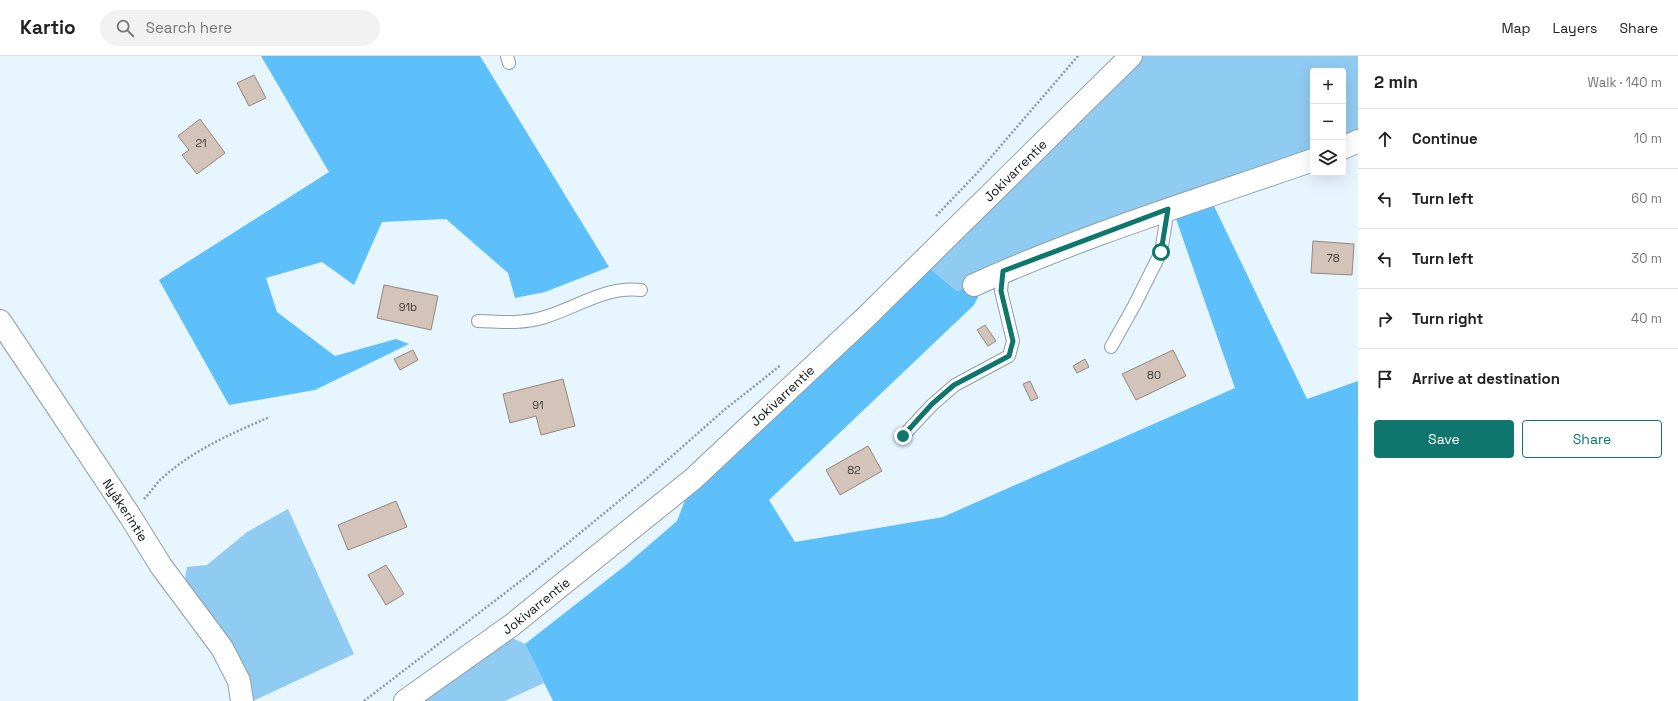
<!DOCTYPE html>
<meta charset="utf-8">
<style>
body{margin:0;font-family:"Space Grotesk",sans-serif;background:#f2f2f2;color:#222}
.controls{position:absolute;right:12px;top:12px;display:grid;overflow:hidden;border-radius:4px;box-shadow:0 4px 16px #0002}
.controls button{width:36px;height:36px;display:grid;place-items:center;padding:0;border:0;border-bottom:1px solid #e0e0e0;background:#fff;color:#222;font:20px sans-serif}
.stop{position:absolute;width:12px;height:12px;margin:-9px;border:3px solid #0f766e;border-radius:50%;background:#fff}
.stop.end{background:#0f766e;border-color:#fff;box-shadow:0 1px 4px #0008}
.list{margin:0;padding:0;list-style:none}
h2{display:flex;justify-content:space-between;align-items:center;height:52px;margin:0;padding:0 16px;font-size:17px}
h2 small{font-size:13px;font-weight:400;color:#767676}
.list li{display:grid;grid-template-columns:26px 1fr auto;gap:12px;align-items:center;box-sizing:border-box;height:60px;padding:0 16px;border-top:1px solid #e0e0e0}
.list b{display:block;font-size:15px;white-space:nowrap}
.list em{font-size:13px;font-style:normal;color:#767676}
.actions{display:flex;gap:8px;padding:12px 16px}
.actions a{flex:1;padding:9px 0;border:1px solid #0f766e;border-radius:4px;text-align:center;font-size:14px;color:#0f766e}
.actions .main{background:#0f766e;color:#fff}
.icon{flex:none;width:22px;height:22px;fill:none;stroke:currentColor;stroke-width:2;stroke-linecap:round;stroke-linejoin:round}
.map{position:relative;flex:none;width:1358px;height:645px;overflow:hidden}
header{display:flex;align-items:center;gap:24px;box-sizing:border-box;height:56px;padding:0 20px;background:#fff;border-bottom:1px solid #e0e0e0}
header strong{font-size:19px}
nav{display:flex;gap:22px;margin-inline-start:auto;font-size:14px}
.search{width:280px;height:36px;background:#f2f2f2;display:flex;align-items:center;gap:10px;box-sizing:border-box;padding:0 14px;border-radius:22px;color:#767676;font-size:15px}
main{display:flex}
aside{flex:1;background:#fff}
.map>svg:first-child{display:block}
.green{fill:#90cbf1}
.forest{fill:#5dc0fb}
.building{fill:#d3c3b8;stroke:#95867b}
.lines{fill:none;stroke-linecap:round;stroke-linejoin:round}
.service-casing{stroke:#8e9ea8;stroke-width:14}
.minor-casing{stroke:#8e9ea8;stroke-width:24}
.tertiary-casing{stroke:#8e9ea8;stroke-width:24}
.path{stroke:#8f99a0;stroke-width:2.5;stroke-dasharray:2 2;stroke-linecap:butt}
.service{stroke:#fff;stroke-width:12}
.minor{stroke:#fff;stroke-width:22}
.tertiary{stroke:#fff;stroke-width:22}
.route{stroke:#0f766e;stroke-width:5}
.labels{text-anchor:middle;stroke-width:3.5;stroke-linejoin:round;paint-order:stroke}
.number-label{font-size:11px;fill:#3d3e3e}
.street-label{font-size:13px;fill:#0b1115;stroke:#fff}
</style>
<header>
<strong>Kartio</strong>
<div class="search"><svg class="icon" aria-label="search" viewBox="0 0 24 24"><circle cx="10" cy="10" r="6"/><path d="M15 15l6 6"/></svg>Search here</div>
<nav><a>Map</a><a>Layers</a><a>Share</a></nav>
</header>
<main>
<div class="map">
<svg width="1358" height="645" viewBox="0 0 1358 645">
<rect width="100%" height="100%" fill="#e7f5fe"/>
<!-- green -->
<g class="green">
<path d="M1127,0H1358V85L1343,92V15H1313V104L957,235L922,206Z"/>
<path d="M288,453L354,598L253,645H249L199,545L185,523L187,511L207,509L247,476Z"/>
<path d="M502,577L525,588L544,627L505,645H405Z"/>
</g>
<!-- forest -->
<g class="forest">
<path d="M261,0H480L609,211L545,236L515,242L508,217L446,163L382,166L354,229L322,206L266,222L277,256L335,300L396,283L409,288L315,334L229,349L159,224L329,116Z"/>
<path d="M1213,148L1307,343L1358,325V645H553L525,588L626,509L677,465L693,423L922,206L957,235L988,222L974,249L769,444L795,486L943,461L1235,332L1175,160Z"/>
</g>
<!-- building -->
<g class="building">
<path d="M254,19L266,42L249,50L237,27Z"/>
<path d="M200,63L225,97L197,118L182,99L189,94L178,80Z"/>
<path d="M1313,185L1354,188L1352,219L1311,217Z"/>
<path d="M384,229L438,240L431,274L377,262Z"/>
<path d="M985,269L996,285L988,290L977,274Z"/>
<path d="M413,294L418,304L400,314L394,303Z"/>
<path d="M1173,294L1186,320L1136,344L1122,318Z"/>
<path d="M1085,303L1089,311L1077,317L1073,310Z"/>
<path d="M563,323L575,370L541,379L536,360L510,367L503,338Z"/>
<path d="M1030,325L1038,342L1031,345L1023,328Z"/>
<path d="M868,390L882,415L840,439L826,414Z"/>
<path d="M396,445L407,471L348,494L338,469Z"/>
<path d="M386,509L404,538L386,549L368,519Z"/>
</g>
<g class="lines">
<!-- service casing -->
<g class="service-casing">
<g id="service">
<path d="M507,0L509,7"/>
<path d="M478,265C500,266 524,268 545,261C578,251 605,230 641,234"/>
<path d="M1111,291L1134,250L1161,196L1168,153"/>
<path d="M903,380L932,349L955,329L1009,300L1013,285L1001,235L1003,215"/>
</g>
</g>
<!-- minor casing -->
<g class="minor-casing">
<g id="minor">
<path d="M1343,92L1358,85"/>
<path d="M974,229C1084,179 1199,144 1313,104"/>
<path id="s1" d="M0,265L130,460L161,510L222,592L239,625L242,645"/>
</g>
</g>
<!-- tertiary casing -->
<g class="tertiary-casing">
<g id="tertiary">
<path id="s2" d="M405,645L512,569L693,423L866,261L1131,0"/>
</g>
</g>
<!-- path -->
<g class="path">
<path d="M936,160L979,115L1078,0"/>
<path d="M144,443C150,437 155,429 160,424C191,395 232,377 270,361"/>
<path d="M364,645L535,514L647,422L723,355L781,309"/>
</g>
<!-- service -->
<use href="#service" class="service"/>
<!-- minor -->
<use href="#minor" class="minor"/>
<!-- tertiary -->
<use href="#tertiary" class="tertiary"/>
</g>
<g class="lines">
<!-- route -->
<path class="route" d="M903,380L932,348L954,329L1009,300L1013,285L1001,235L1003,215L1168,153L1161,196"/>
</g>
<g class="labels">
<!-- number labels -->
<g class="number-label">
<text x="201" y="91">21</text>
<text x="1333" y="206">78</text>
<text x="408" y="255">91b</text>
<text x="1154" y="323">80</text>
<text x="538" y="353">91</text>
<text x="854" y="418">82</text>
</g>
<!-- street labels -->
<g class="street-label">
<text dy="5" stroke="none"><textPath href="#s2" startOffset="810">Jokivarrentie</textPath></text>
<text dy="5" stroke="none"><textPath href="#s2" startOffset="486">Jokivarrentie</textPath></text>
<text dy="5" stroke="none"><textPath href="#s1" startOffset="227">Nyåkerintie</textPath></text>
<text dy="5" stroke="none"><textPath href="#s2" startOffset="162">Jokivarrentie</textPath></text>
</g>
</g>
</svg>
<div class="controls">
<button>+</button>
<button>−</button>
<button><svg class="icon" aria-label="layers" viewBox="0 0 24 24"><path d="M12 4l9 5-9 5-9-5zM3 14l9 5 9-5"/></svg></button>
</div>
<div class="stop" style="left:1161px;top:196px"></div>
<div class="stop end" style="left:903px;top:380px"></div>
</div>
<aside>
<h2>2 min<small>Walk · 140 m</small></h2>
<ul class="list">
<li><svg class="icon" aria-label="ahead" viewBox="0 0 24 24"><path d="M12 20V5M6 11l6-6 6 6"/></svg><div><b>Continue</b></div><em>10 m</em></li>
<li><svg class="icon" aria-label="left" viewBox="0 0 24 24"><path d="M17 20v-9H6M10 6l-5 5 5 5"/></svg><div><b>Turn left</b></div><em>60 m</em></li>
<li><svg class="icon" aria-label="left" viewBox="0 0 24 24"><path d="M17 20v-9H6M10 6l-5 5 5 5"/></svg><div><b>Turn left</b></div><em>30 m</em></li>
<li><svg class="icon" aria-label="right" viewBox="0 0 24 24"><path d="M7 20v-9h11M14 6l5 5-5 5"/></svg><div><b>Turn right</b></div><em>40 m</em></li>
<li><svg class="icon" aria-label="arrive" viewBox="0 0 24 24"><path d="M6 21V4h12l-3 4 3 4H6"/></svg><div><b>Arrive at destination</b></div></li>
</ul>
<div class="actions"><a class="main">Save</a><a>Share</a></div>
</aside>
</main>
